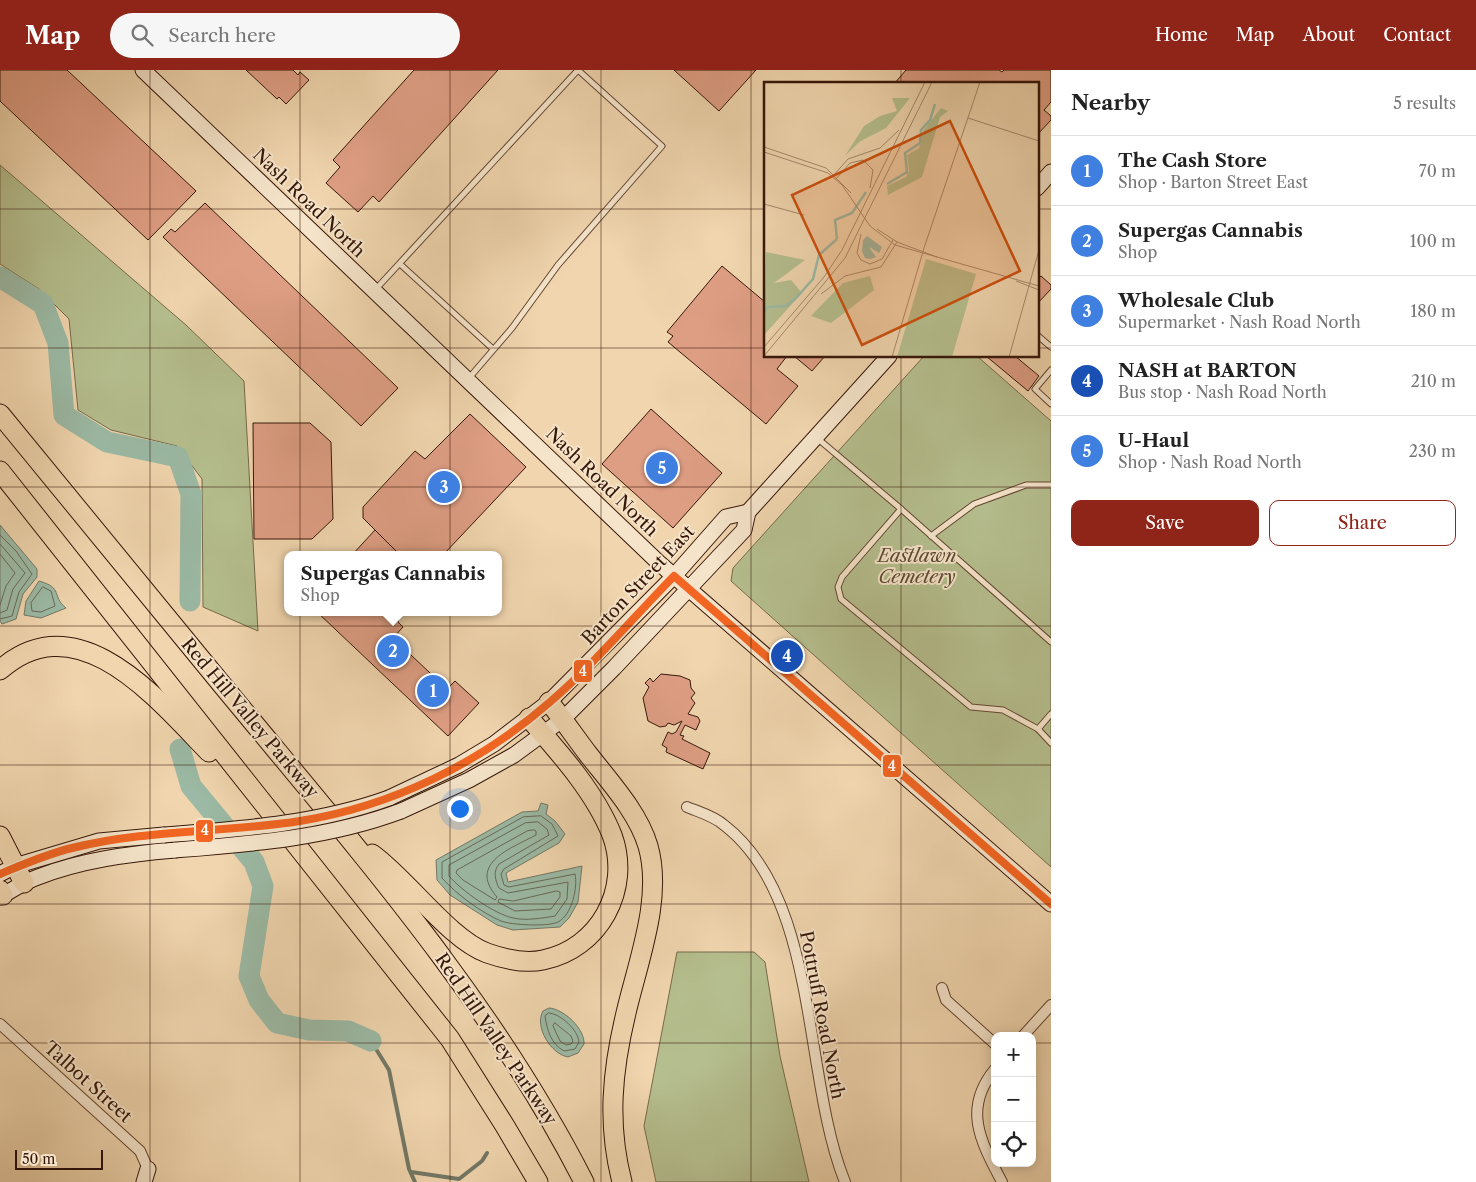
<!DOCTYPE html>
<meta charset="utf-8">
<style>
body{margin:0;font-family:"Libre Caslon Text",serif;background:#f6f6f6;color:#222}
.controls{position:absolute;right:15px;bottom:15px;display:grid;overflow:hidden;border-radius:10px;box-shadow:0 2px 12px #0003}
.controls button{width:45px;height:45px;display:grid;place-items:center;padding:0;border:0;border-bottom:1px solid #e0e0e0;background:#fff;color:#222;font:25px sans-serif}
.scale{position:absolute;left:15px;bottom:12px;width:88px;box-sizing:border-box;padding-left:5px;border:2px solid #361709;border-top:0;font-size:14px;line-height:18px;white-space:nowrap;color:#361709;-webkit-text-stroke:4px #f5e4ca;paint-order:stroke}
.you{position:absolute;left:459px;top:738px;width:18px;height:18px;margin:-12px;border:4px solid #fff;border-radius:50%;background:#1a73e8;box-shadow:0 0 0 8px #1a73e833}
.badge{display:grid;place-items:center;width:32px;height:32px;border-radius:50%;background:#8f2418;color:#fff;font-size:16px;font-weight:700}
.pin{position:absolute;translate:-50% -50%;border:2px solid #fff;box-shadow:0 1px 5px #0006}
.popup{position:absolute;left:284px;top:481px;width:218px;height:65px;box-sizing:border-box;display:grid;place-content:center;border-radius:10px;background:#fff;filter:drop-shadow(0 1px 4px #0005);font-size:16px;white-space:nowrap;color:#767676}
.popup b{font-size:19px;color:#222}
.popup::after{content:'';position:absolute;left:50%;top:100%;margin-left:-10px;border:10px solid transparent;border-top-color:#fff}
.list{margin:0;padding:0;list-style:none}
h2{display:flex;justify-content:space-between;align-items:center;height:65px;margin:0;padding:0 20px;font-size:21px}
h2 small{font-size:16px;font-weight:400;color:#767676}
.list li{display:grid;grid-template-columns:32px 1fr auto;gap:15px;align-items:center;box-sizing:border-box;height:70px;padding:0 20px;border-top:1px solid #e0e0e0}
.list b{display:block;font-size:19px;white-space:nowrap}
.list p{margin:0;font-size:16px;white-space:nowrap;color:#767676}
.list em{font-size:16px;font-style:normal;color:#767676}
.actions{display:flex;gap:10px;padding:15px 20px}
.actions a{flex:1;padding:11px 0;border:1px solid #8f2418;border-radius:10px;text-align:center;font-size:18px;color:#8f2418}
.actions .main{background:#8f2418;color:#fff}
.icon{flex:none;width:28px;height:28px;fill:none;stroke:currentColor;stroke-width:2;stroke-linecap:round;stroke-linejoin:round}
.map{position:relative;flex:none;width:1051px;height:1112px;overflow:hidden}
header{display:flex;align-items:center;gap:30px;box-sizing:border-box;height:70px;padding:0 25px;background:#8f2418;color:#fff}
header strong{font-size:24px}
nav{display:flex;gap:28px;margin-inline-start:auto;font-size:18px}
.search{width:350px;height:45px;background:#f6f6f6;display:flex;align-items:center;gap:12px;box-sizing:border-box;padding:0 18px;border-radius:28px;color:#767676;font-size:19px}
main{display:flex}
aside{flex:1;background:#fff}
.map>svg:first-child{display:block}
.green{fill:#b5be8e;stroke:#766a4c}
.water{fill:#9bb9a4;stroke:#737866}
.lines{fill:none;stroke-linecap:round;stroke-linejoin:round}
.shore{stroke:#686856;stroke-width:1}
.stream{stroke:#737866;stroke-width:4}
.river{stroke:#9bb9a4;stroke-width:21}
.building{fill:#de9e84;stroke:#361709}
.lane-casing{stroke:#644632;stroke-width:7}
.street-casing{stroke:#644632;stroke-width:12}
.secondary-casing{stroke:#361709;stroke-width:17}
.highway-casing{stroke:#361709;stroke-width:21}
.lane{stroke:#f5e4ca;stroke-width:5}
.street{stroke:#f5e4ca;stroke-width:10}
.secondary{stroke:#f5e4ca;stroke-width:15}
.highway{stroke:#f0d5ae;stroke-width:19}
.secondary-bridge-casing{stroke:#361709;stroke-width:17;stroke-linecap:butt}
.secondary-bridge{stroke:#f5e4ca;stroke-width:15}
.bus-1-casing{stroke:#f5e4ca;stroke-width:11}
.bus-1{stroke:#f26522;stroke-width:8}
.grid{fill:none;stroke:#361709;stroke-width:1;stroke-opacity:0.55}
.labels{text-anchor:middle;stroke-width:4;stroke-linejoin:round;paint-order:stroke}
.street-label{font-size:18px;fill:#361709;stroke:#f5e4ca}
.park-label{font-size:18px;font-style:italic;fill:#5c4931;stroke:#f5e4ca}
.inset-river{fill:none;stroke:#9bb9a4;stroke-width:2.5}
.inset-road{fill:none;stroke:#a6896c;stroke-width:1}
.view{fill:#cd4f0c;fill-opacity:0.15;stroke:#cd4f0c;stroke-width:2.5}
.inset-edge{fill:none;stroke:#361709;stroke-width:2.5}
.line-badge{stroke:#f5e4ca;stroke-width:2}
.badge-label{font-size:14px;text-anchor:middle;font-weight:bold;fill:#fff}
</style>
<header>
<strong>Map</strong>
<div class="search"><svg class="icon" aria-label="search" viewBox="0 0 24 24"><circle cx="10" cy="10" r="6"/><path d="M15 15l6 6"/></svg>Search here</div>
<nav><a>Home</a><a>Map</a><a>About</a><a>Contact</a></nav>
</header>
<main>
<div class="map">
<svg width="1051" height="1112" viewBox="0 0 1051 1112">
<rect width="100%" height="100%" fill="#f0d5ae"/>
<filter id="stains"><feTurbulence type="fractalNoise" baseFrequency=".004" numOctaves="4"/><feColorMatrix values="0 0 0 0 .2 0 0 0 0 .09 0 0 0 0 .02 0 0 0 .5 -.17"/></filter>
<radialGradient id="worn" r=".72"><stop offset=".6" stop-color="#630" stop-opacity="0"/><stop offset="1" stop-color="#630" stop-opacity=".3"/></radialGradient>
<!-- green -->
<g class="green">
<path d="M0,95L186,255L244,311L258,561L203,537L202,409L177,376L111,360L78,340L69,249L39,219L0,194Z"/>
<path d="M924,286H977L1051,351V797L731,511L733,498Z"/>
<path d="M677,882H754L765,892L780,986L809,1112H656L644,1056Z"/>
</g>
<!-- water -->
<g class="water">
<path d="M0,455L37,499V507L23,524L16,549L2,554L0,551Z"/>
<path d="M39,511C64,518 51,526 66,538L41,548L24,545L26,531Z"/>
<path d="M541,733L548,735L546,744L555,751L565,764L559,773L506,803L508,812L582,796L578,832L569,848L560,857L513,860L497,855L450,825L437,810L436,790L522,742L538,741Z"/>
<path d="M549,938C564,939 585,959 584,974L578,983L568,987C551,984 534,957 543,941Z"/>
</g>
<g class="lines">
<!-- shore -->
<g class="shore">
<path d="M0,465L16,481L32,504L19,522L12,546L0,549"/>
<path d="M0,474L25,503L13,519L7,540L0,543"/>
<path d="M0,484L15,503L6,516L0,535"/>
<path d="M43,517L51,521L55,536L41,542L32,541L31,533Z"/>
<path d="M541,746L552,754L558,766L504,799L501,804L504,815L509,817L575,804C578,817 572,845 558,852C548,857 511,855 501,851C482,843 456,824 442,808V792L523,747Z"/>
<path d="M538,752L547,759L549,765L499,794C493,801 495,810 499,818L508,823L568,812L567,829L555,846C543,848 525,851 513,848C494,844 461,820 449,806V795L525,753Z"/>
<path d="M534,760L536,761V765C512,778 467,793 497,827L495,830L463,810L456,803L457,800L527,761Z"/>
<path d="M557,821L560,822V827L551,839L515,841L498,832L499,829L513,831Z"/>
<path d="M549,943C561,944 578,960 579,972L575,979L564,981C551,974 547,960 545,946Z"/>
<path d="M555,953L571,966L573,971L571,974L566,975L560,971L553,956Z"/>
</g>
<!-- stream -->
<g class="stream">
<path d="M371,971L389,1000L409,1099L415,1112"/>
<path d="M411,1102L459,1109L482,1091L487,1083"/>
</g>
<!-- river -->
<g class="river">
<path d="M0,207L43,234L58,273L64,345L107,372L178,387L191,424L190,531"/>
<path d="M180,679L191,716L254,792L263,816L249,906L259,930L277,953L309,960L348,961L371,971"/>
</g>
</g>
<!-- building -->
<g class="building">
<path d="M0,0H67L196,121L148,170L0,31Z"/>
<path d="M246,0H293L298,5L300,2L309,10L286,34L279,27L277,29Z"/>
<path d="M414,0H498L379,132L373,126L358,142L326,113L340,97L333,90Z"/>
<path d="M674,0H756L719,41Z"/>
<path d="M906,0H999L1002,2L1004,0H1051V32L1044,40L1051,46V50L1037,65V14H894Z"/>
<path d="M205,133L398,318L361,356L163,167L171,159L175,162Z"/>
<path d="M722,196L765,232V286H787L777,299L798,316L766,354L668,272L673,266L667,262Z"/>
<path d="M1041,206L1051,215V219L1037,234V210Z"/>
<path d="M794,286H825L812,301Z"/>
<path d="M986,286H1015L1039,306L1028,321Z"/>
<path d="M651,339L722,403L673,458L602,394Z"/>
<path d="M470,344L526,397L443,485H400L363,448V437L415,381L425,389Z"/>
<path d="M253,353H310L331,372L333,449L312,469H254Z"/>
<path d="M375,460L400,485H352Z"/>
<path d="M317,542H398V552L403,557L393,568L447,619L455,611L479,633L448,666Z"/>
<path d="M661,604L680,606L690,610L691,618L695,623L691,628L695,633L688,644L698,647L700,651L696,660L685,655L680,665L684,666L682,669L710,683L703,699L666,682L667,678L662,675L668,662L672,664L676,662L682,651L674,655L668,653L666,656L660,657L648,651L643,628L649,617L645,613L650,608L653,612Z"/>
</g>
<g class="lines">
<!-- lane casing -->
<g class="lane-casing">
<g id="lane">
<path d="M400,194L493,279"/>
<path d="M375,220L578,0L662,76L558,195L512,258L469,308"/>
<path d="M1037,265L1051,277"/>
<path d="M1051,300L1035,319L1051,334"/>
<path d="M817,368L901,439L1051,572"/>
<path d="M901,439L842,507L838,517L841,529L971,637L1003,640L1038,659L1051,673"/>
<path d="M931,466L974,434L1026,415H1051"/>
<path d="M1038,659L1051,644"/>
</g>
</g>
<!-- street casing -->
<g class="street-casing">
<g id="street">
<path d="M687,737C699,742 714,746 724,755C820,829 802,1006 845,1112"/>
<path d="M942,918L946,930L995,974"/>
<path d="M0,954L140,1081L148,1099"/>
<path d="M1023,966L1051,935"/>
<path d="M995,999C962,1039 981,1072 1002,1112"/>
</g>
</g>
<!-- secondary casing -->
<g class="secondary-casing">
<g id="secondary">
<path d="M143,0L659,493L1051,834"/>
<path d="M1037,118L1051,102"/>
<path d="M389,728L459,695L494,674L549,632L674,506L726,447L748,442"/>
<path d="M401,741L469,710L514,685L563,649L614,598L744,460L748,442L889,286"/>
<path d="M0,804L15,796L99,771L164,765"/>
<path d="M0,827C12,820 24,812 38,807C82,790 128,784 175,780"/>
<path d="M144,1112L148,1099"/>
</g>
</g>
<!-- highway casing -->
<g class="highway-casing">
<g id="highway">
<path d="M0,344C87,450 174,557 262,663C380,805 500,947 584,1112"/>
<path d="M0,401L450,969L505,1056L538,1112"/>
<path d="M0,600C78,531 158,630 209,682"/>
<path d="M549,632C563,649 575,667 588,684C609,711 638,742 648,776C663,828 638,891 626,943C612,1001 607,1054 622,1112"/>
<path d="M0,766L24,813"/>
<path d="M372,784C407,809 449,869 487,883C504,889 524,894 543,890C599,879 632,819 612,765C595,722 559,682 529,648"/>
<path d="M0,820L3,825"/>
</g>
</g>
<!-- lane -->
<use href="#lane" class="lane"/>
<!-- street -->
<use href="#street" class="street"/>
<!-- secondary -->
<use href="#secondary" class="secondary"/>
<!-- highway -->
<use href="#highway" class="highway"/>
<!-- secondary-bridge casing -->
<g class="secondary-bridge-casing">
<g id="secondary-bridge">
<path d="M164,765C240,759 317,754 389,728"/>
<path d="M175,780C251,774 329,768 401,741"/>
</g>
</g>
<!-- secondary-bridge -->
<use href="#secondary-bridge" class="secondary-bridge"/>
<!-- bus-1 casing -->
<g class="bus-1-casing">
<path id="bus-1" d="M0,804C24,794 47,784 72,778C147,759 225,763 300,751C393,736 480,693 550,632C595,593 633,548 674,506L1051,834"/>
</g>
<!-- bus-1 -->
<use href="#bus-1" class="bus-1"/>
</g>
<!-- grid -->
<path class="grid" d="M150,0V1112M300,0V1112M450,0V1112M601,0V1112M751,0V1112M901,0V14M0,139H765M1037,139H1051M0,278H765M1037,278H1051M901,286V1112M0,417H1051M0,556H1051M0,695H1051M0,834H1051M0,973H995M1032,973H1051"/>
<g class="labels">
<!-- street labels -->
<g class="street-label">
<text transform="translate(309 133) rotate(44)" y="6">Nash Road North</text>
<text transform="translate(602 412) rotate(44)" y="6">Nash Road North</text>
<text transform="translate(638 515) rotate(-47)" y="6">Barton Street East</text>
<text transform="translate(250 648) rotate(50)" y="6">Red Hill Valley Parkway</text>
<text transform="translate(822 945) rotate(79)" y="6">Pottruff Road North</text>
<text transform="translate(496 969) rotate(56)" y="6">Red Hill Valley Parkway</text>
<text transform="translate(88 1012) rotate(42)" y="6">Talbot Street</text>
</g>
<!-- park labels -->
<g class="park-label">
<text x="917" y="492">Eastlawn<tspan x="917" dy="21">Cemetery</tspan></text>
</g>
</g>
<!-- overview -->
<g transform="translate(764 12)">
<rect width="275" height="275" fill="#f0d5ae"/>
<path d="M128,16H146L122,46L95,60L81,74L100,44L116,34L133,29ZM177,26L184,29L176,35L158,95L124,113L123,104L142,95L145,89L143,73L155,66L159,49ZM2,170L41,178L10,201L27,198L38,211L0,253ZM162,177L212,192L188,275H133ZM106,194L110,208L67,241L47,234L79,201Z" fill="#b5be8e"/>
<path d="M103,154L118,165L115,171L105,165L112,175L106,177L101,176L98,169L99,158Z" fill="#9bb9a4"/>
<path class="inset-river" d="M123,102L143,90L141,71L156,61L157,48L166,38L171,22M73,157L71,138L88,131L102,110M0,229L4,225L22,224L31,217L49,197L55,173L73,157"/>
<path class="inset-road" d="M204,36L275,59M0,65L62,86L87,111M0,70L64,91L78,103L106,144L131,163L275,204M69,94L84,77L116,66L135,48M72,97L86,81L99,78L109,88L106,106M0,122L40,133M113,147L133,160L173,175M97,152L93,171L97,178L106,182L118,177L129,158M252,199L275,208M57,212L81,194L117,185L133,160M0,265L60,195L78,168L161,0M0,274L81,176L168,0M128,275L160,166L216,0M245,275L275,168"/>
<path class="view" d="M186,39L256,189L98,263L28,113Z"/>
<rect width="275" height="275" class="inset-edge"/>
</g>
<g class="line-badge">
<rect x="573" y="589" width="20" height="24" rx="5" fill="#f26522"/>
<rect x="882" y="684" width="20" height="24" rx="5" fill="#f26522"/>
<rect x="195" y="749" width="19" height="24" rx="5" fill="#f26522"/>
</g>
<g class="badge-label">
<text x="583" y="606">4</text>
<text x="892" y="701">4</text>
<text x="205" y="765">4</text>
</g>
<rect width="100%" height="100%" filter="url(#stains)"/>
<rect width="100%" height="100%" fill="url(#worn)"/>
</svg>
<div class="controls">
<button>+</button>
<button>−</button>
<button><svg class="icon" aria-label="locate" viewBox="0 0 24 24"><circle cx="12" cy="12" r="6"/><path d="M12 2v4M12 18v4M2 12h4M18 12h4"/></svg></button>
</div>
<div class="scale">50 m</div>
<div class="you"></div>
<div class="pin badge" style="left:433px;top:621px;background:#3f7fe0">1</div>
<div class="pin badge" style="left:393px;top:581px;background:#3f7fe0">2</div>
<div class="popup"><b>Supergas Cannabis</b>Shop</div>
<div class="pin badge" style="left:444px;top:417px;background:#3f7fe0">3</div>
<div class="pin badge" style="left:787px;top:586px;background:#1a4fb4">4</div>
<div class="pin badge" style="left:662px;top:398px;background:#3f7fe0">5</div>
</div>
<aside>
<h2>Nearby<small>5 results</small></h2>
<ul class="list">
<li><span class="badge" style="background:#3f7fe0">1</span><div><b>The Cash Store</b><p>Shop · Barton Street East</p></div><em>70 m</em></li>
<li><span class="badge" style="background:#3f7fe0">2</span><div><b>Supergas Cannabis</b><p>Shop</p></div><em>100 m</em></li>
<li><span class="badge" style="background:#3f7fe0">3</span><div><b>Wholesale Club</b><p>Supermarket · Nash Road North</p></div><em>180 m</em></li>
<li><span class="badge" style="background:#1a4fb4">4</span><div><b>NASH at BARTON</b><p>Bus stop · Nash Road North</p></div><em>210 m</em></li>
<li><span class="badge" style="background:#3f7fe0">5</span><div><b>U-Haul</b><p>Shop · Nash Road North</p></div><em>230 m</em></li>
</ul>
<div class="actions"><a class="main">Save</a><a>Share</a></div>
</aside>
</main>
